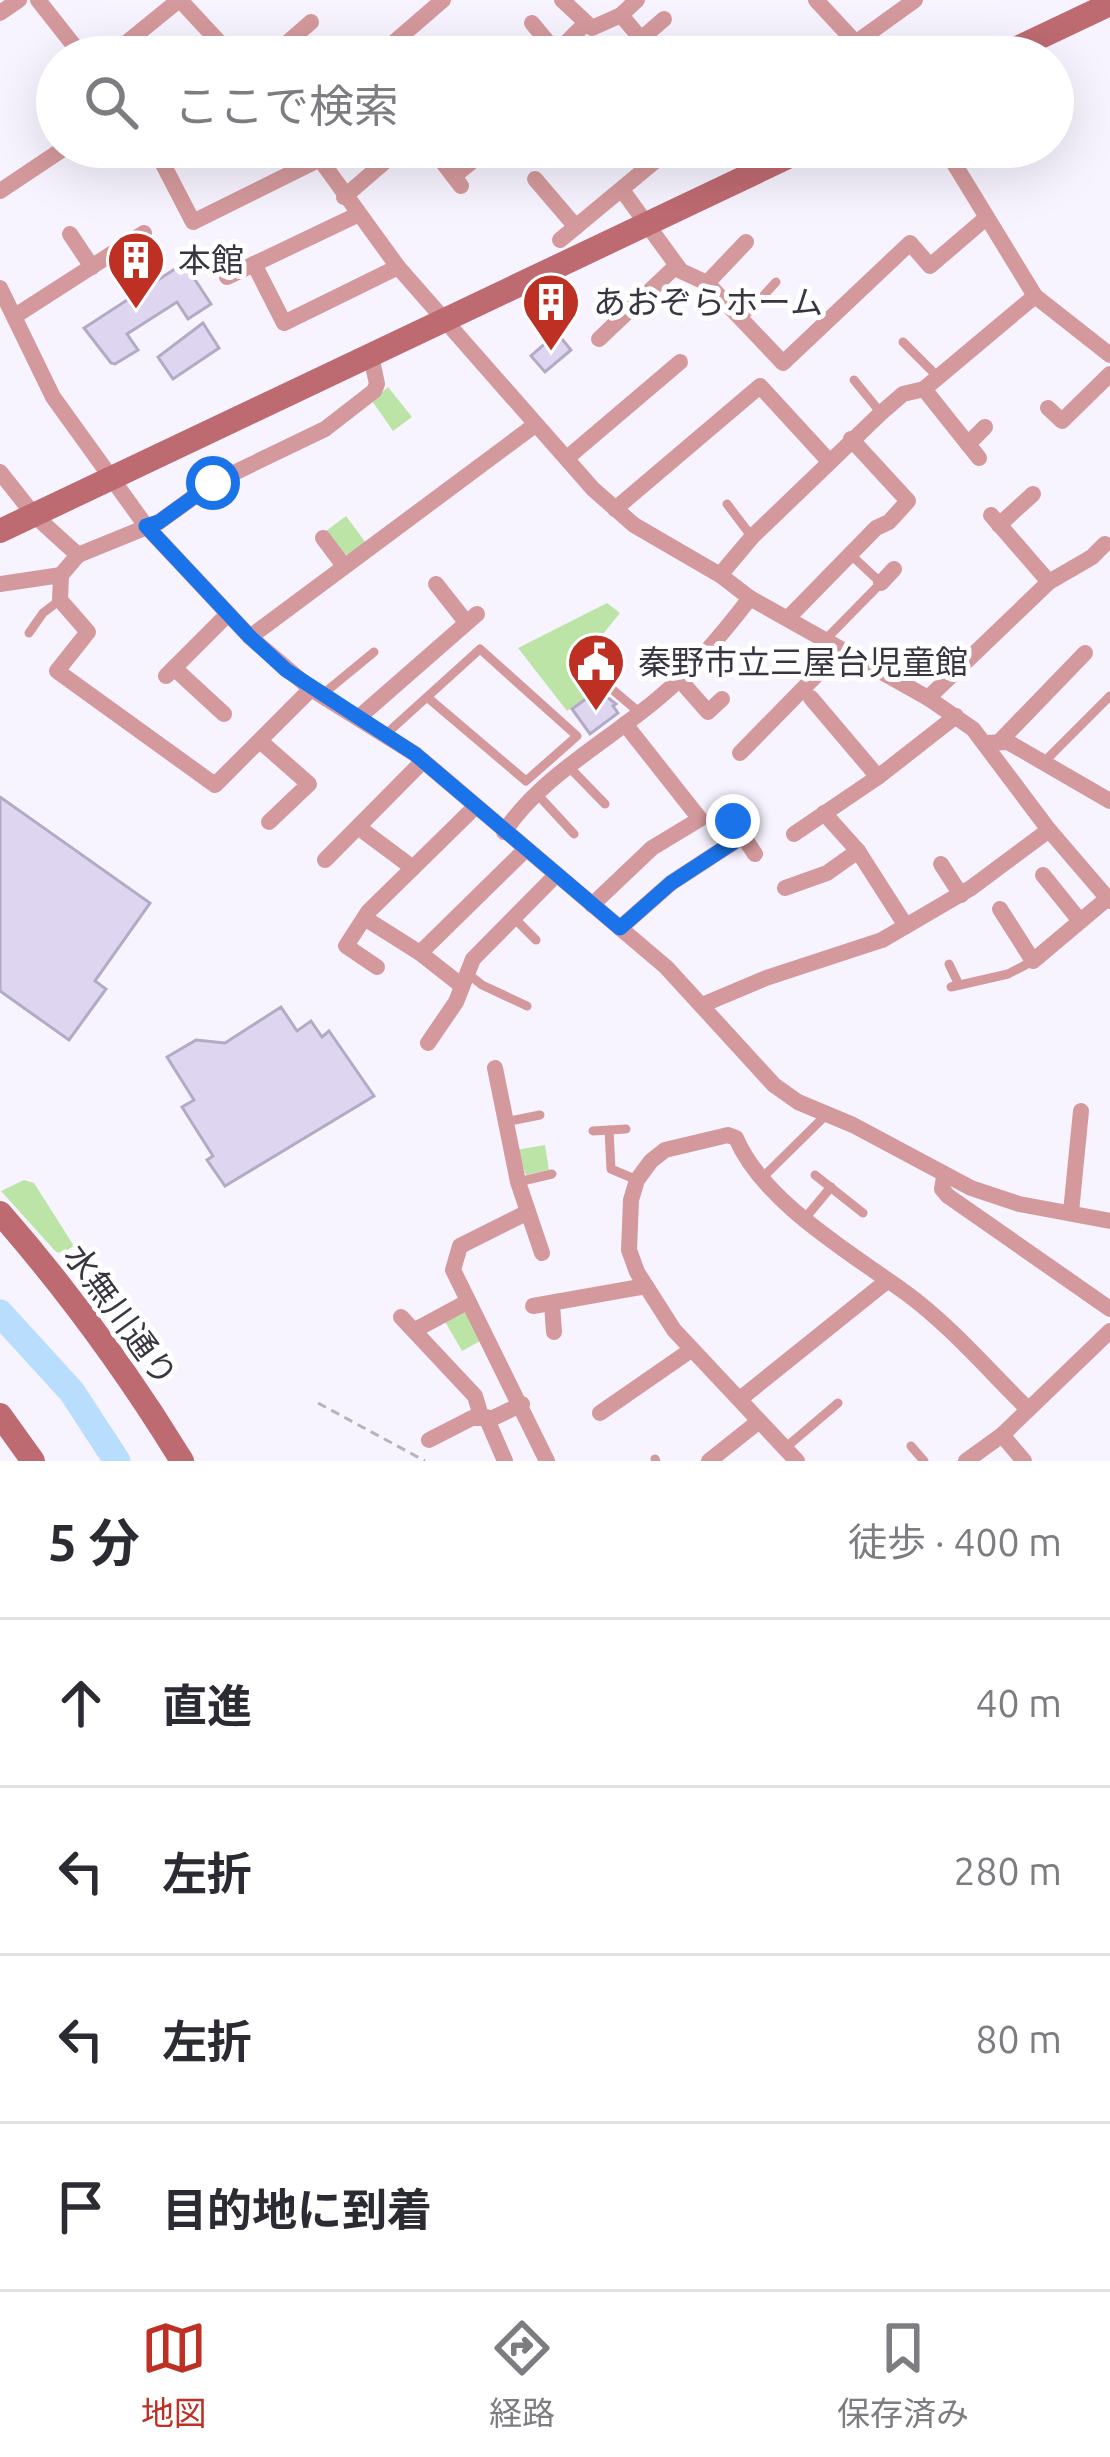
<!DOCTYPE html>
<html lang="ja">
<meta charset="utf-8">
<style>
body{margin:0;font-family:Ubuntu,"Noto Sans JP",sans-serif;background:#f2f2f3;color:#2b2b33}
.stop{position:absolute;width:36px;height:36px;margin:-27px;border:9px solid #1a73e8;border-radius:50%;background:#fff}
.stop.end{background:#1a73e8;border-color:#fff;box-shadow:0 3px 12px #0008}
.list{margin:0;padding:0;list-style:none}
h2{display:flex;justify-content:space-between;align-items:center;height:156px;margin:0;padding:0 48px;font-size:51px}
h2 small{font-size:39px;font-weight:400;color:#7c7c81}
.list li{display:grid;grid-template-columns:78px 1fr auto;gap:36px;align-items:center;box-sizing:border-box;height:168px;padding:0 48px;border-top:3px solid #e1e1e2}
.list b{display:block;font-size:45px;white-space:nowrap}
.list em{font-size:39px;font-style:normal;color:#7c7c81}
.icon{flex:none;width:66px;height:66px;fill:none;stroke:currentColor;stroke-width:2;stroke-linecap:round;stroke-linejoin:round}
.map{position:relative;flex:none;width:1110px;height:1461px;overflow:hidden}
.search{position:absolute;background:#fff;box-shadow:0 12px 48px #0002;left:36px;right:36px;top:36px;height:132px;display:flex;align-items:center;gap:30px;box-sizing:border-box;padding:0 42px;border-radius:66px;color:#7c7c81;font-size:45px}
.sheet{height:828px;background:#fff}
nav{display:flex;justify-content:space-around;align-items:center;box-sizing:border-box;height:168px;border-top:3px solid #e1e1e2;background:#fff;font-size:33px;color:#7c7c81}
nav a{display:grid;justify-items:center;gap:6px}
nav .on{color:#bd3023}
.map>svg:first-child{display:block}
.green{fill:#bde4a7}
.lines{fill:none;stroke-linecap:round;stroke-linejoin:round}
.river{stroke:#b9defd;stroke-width:27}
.building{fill:#ded6f1;stroke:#b3abc5;stroke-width:3}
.path{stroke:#b6b3be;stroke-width:3;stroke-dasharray:9 6;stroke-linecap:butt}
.lane{stroke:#d4999c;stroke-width:9}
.street{stroke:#d4999c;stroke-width:16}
.secondary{stroke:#be6a71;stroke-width:24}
.route{stroke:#1a73e8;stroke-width:15}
.labels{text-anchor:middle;stroke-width:10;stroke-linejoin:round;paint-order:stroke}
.poi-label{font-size:33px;fill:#393641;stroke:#fff;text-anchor:start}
.street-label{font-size:33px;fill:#393641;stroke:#fff}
</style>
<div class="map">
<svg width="1110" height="1461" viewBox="0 0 1110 1461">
<rect width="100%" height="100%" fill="#f7f4ff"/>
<!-- green -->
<g class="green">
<path d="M388,387L412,417L393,431L372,401Z"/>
<path d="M346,516L366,543L349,555L343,554L326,531Z"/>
<path d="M607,603L620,613L582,660L607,682L567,711L518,648Z"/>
<path d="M545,1145L549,1170L526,1175L516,1150Z"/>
<path d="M24,1180L34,1183L74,1246L62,1253L56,1252L1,1191Z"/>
<path d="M461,1311L467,1313L482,1340L462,1351L444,1320Z"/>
</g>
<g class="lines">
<!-- river -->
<path class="river" d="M0,1313L72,1392L117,1461"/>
</g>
<!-- building -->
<g class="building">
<path d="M184,263L211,304L188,319L177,302L127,334L138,350L115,364L111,363L84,328Z"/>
<path d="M203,323L219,348L173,379L158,357Z"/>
<path d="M557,333L571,350L545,372L531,356Z"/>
<path d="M598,690L616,704L613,706L618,713L590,734L572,709Z"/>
<path d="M0,797L150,903L95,981L106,989L69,1040L0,991Z"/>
<path d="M281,1007L297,1031L311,1021L322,1037L329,1031L374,1096L225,1186L207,1160L213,1156L182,1107L194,1100L167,1057L196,1040L225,1043Z"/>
</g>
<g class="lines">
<!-- path -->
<path class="path" d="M318,1403L425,1461"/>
<!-- lane -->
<g class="lane">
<path d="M743,318L776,282"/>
<path d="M903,342L937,376"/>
<path d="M854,380L881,413"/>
<path d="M727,504L752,537"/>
<path d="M29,633L43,613L60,600"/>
<path d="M824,641L881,583L850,554"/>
<path d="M607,685L640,713"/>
<path d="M323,694L374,652"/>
<path d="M385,735L480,649L577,736L526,781L427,697"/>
<path d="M1042,764L1110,696"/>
<path d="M570,768L605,804"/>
<path d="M538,795L574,834"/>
<path d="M514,918L536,940"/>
<path d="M949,964L959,985"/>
<path d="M467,973L482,985L527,1006"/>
<path d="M951,987L1008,974L1033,961"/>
<path d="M505,1122L540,1115"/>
<path d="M609,1130L611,1169L637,1180"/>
<path d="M593,1131L626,1129"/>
<path d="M815,1175L863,1213"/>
<path d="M762,1178L827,1114"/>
<path d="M518,1182L552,1174"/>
<path d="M806,1217L831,1187"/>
<path d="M911,1446L924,1461"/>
<path d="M784,1449L838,1403"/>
<path d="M655,1459L656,1461"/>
</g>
<!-- street -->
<g class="street">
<path d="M38,0L83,57"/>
<path d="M180,0L233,57"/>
<path d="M562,0L592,28L621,15L637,0"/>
<path d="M816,0L869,57"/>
<path d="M0,13L19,0"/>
<path d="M621,15L656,57"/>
<path d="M532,23L560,57"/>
<path d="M641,39L664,19"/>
<path d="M392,44L443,0"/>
<path d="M752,48L760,57"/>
<path d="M556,53L584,25"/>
<path d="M109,57L179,0"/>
<path d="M271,57L311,22"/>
<path d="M836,57L915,0"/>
<path d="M196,147L163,164L193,222L320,159"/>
<path d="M311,147L398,267L593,489L634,525L720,575L750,598L928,698L973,729L1049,830L1110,901"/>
<path d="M431,147L461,186"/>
<path d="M633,147L649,166"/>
<path d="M944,147L1035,296L1110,355"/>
<path d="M454,176L480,155"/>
<path d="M535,179L576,227"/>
<path d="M622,190L681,271L707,283L783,363L910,243L930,266L986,218"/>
<path d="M0,191L66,147"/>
<path d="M344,197L402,147"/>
<path d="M70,234L92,267"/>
<path d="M560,240L672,147"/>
<path d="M254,264L284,323L398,267"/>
<path d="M227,277L357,215"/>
<path d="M707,283L746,242"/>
<path d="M0,288L53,397L146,526L250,637L311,689L415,754L666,967L774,1085L798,1102L853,1125L971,1188L1019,1204L1110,1221"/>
<path d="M15,316L144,233"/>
<path d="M599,339L676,266"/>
<path d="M924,389L979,458"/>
<path d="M1048,408L1062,421L1110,374"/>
<path d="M968,444L985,427"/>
<path d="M567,458L680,362"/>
<path d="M0,472L34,515L78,555"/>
<path d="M615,509L760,386L828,460"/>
<path d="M991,515L1049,582"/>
<path d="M999,525L1033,494"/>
<path d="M323,538L344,566"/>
<path d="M720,575L752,537L881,413L903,394L924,389L1035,296"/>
<path d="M881,583L894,569"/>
<path d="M0,584L61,575"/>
<path d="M436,584L466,622"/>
<path d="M788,618L876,528L889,522L908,501L851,439"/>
<path d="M250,637L535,425"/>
<path d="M174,668L224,714"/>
<path d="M166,676L228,614"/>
<path d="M679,679L708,712L722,699"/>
<path d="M311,689L215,785L57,671L88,632L60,600L61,575L78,555L159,522L213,483L325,429L374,391L377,384L371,356"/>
<path d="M811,698L878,777"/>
<path d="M928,698L1049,582L1092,557L1105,544"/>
<path d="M358,718L477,614"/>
<path d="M260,741L309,784L269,822"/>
<path d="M999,742L1085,653"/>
<path d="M986,743L1008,742L1110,801"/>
<path d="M740,753L840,651"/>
<path d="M824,813L858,851L906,926"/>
<path d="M733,821L755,854"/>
<path d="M358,827L413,868"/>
<path d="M504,832C542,775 610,740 661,696C693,669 724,632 750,598"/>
<path d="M794,834L878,777L956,716"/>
<path d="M325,860L423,761"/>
<path d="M941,864L961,895"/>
<path d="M1043,875L1080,921"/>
<path d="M785,888L827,873L858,851"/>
<path d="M592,905L652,848L700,819L625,724"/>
<path d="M1000,909L1033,961L1108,898"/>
<path d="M366,919L420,953L462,986"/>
<path d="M620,928L671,883L743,836"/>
<path d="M420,953L525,850"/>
<path d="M377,967L346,946L368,912L475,807"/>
<path d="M702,1005L766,978L882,940L971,888L1049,830"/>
<path d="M428,1043L456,1002L473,959L555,876"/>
<path d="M495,1068L518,1182L542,1253"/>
<path d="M944,1177L942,1189L948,1196L1110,1309"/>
<path d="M528,1212L460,1246L453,1270L547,1461"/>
<path d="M1071,1212L1081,1111"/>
<path d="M552,1304L554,1332"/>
<path d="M533,1306L646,1286"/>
<path d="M401,1317L475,1396L481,1416"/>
<path d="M415,1330L467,1302"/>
<path d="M740,1399L887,1281"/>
<path d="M600,1413L691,1350"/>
<path d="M486,1417L505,1461"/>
<path d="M1002,1435L1024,1461"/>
<path d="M429,1440L472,1418H493L522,1404"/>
<path d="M709,1461L758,1422"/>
<path d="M797,1461L674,1330L637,1272L629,1250L631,1200L637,1180L651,1161L665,1150L728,1135L736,1138C763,1202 851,1253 906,1293C951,1326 989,1371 1028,1409"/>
<path d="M966,1461L1002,1435L1110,1331"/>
</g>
<!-- secondary -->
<g class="secondary">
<path d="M998,57L1110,4"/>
<path d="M0,531L809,147"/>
<path d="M0,1213C70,1293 127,1371 182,1461"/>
<path d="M0,1415L33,1461"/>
</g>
</g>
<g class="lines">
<!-- route -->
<path class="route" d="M213,483L159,522L146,526L250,637L286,670L415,754L620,928L671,883L743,836L733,821"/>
</g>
<!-- icons -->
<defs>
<g id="building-pin" transform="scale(3)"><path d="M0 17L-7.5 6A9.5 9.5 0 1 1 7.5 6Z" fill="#bd3023" stroke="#fff"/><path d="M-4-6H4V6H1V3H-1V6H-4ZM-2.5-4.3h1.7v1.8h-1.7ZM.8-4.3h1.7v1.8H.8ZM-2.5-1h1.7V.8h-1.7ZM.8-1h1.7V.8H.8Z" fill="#fff"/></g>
<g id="civic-pin" transform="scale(3)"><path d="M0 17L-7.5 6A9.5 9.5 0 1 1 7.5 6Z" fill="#bd3023" stroke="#fff"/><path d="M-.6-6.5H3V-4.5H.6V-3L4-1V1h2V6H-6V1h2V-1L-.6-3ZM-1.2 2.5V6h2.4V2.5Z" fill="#fff"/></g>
</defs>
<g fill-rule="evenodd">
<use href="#building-pin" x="136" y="260"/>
<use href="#building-pin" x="551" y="302"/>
<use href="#civic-pin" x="596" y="662"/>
</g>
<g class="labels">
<!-- poi labels -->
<g class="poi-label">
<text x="178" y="272">本館</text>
<text x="593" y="314">あおぞらホーム</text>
<text x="638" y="674">秦野市立三屋台児童館</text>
</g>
<!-- street labels -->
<g class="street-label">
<text transform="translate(121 1315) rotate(54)" y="12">水無川通り</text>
</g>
</g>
</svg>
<div class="stop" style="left:213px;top:483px"></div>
<div class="stop end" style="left:733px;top:821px"></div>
<div class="search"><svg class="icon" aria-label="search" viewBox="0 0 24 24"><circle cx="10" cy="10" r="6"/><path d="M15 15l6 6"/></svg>ここで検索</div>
</div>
<section class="sheet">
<h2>5 分<small>徒歩 · 400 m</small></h2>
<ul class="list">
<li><svg class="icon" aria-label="ahead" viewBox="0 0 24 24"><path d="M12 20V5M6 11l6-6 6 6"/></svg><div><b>直進</b></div><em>40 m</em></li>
<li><svg class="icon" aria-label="left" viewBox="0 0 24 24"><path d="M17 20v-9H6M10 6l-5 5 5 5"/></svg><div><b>左折</b></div><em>280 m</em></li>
<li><svg class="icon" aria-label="left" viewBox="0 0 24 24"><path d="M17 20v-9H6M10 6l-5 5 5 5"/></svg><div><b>左折</b></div><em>80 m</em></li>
<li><svg class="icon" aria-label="arrive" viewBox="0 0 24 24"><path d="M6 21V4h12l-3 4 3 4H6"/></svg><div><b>目的地に到着</b></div></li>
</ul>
</section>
<nav>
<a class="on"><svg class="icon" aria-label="map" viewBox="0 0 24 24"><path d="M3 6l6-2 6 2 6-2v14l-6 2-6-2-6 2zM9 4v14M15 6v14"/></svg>地図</a>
<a><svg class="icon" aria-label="directions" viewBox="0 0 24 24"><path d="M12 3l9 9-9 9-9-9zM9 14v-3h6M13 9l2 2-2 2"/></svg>経路</a>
<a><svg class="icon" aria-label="saved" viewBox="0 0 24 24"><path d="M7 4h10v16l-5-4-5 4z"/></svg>保存済み</a>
</nav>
